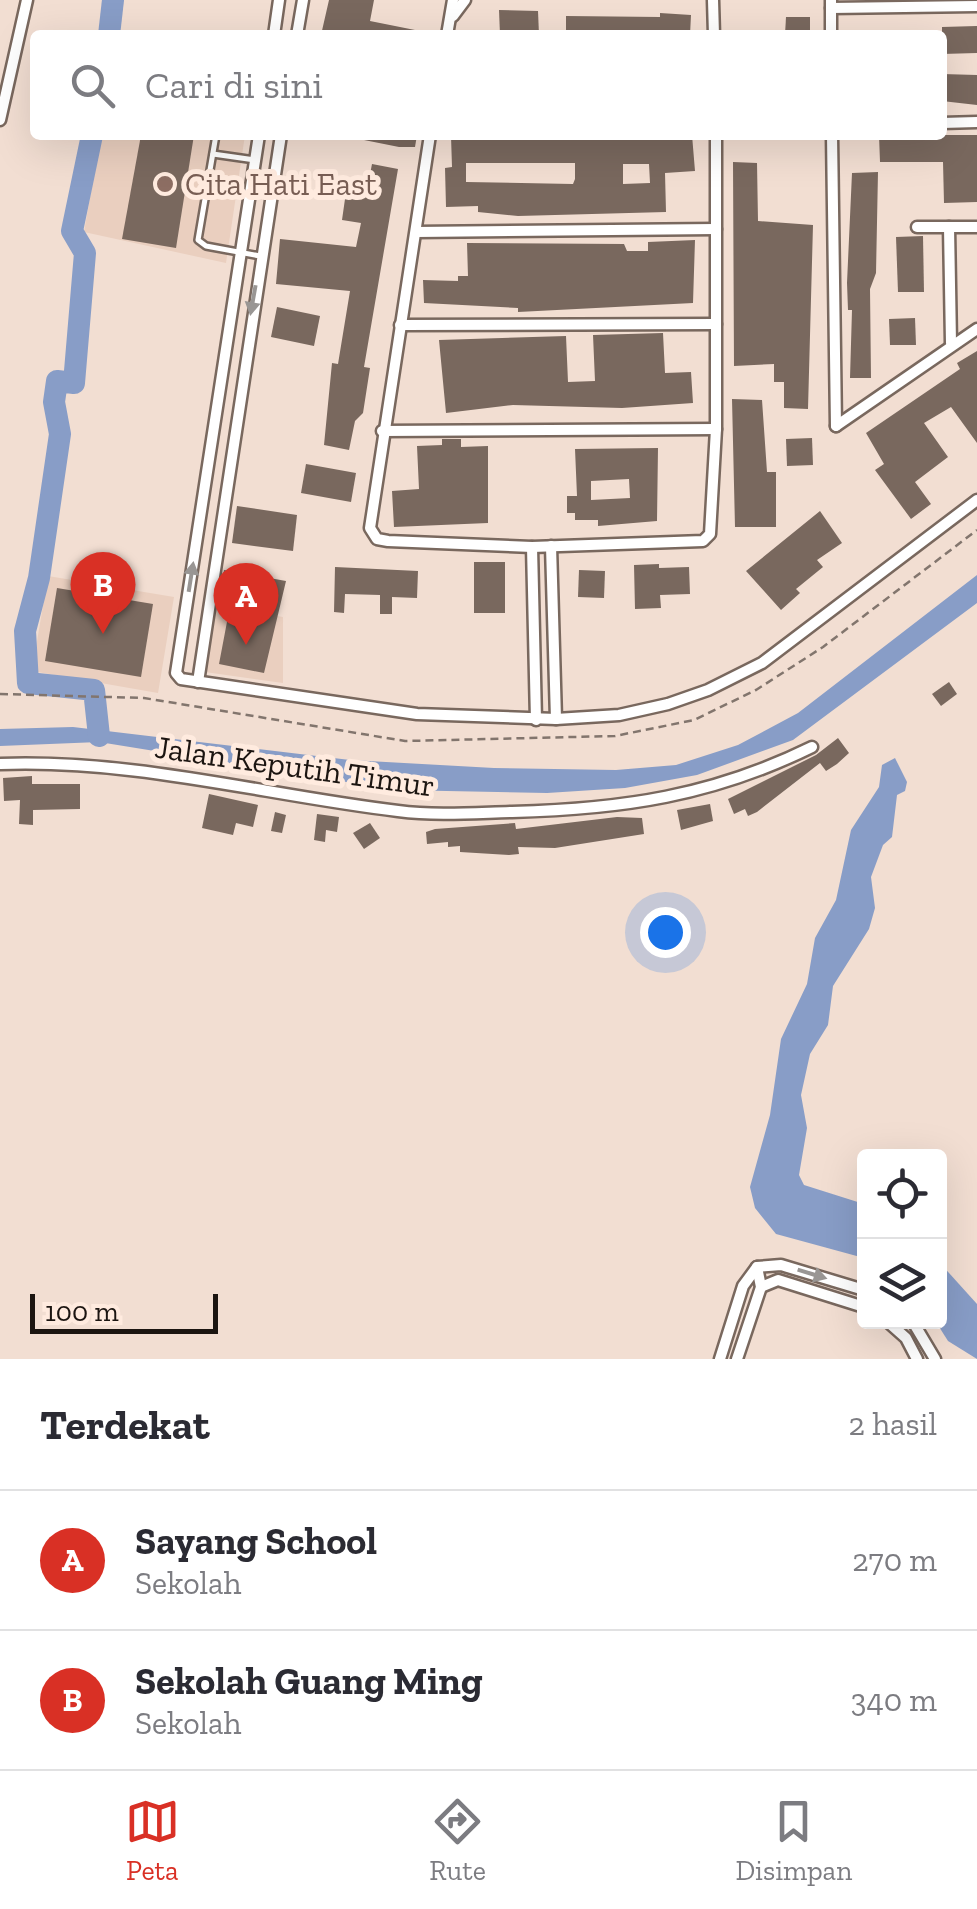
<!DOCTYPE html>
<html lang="id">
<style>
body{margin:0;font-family:"Zilla Slab",serif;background:#f2f2f3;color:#2b2b33}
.controls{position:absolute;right:30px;bottom:30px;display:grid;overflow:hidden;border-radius:10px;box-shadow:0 10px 40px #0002}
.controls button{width:90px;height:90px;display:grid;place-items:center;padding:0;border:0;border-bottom:2px solid #e1e1e2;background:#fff;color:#2b2b33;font:50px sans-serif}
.scale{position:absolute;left:30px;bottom:25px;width:188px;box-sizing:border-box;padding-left:10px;border:5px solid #1c1511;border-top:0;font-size:28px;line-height:35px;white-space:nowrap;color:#1c1511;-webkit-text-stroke:8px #ffebdf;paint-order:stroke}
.you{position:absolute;left:665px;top:932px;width:35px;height:35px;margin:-25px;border:8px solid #fff;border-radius:50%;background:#1a73e8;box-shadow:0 0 0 15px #1a73e833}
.badge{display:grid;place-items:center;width:65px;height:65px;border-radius:50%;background:#d93025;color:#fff;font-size:32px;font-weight:700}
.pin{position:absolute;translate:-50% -82px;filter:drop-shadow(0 2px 5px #0008)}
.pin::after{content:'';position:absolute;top:52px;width:35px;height:30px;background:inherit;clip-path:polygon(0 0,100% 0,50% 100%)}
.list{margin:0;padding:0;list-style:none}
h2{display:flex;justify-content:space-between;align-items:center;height:130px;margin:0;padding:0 40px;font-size:42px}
h2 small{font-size:32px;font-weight:400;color:#7c7c81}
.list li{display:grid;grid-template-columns:65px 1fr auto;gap:30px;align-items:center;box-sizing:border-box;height:140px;padding:0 40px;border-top:2px solid #e1e1e2}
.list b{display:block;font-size:38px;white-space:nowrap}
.list p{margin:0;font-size:32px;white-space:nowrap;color:#7c7c81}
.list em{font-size:32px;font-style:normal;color:#7c7c81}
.icon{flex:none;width:55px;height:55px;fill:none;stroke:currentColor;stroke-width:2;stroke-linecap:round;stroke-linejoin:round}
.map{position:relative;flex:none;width:977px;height:1359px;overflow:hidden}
.search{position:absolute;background:#fff;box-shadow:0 10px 40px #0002;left:30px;right:30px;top:30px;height:110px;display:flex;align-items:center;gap:25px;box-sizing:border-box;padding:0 35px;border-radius:10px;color:#7c7c81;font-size:38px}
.sheet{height:410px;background:#fff}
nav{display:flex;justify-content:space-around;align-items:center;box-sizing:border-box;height:140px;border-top:2px solid #e1e1e2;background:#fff;font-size:28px;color:#7c7c81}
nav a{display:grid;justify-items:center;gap:5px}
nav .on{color:#d93025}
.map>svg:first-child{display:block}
.built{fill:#eacfbf}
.water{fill:#889dc7}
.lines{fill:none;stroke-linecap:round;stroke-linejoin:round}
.river{stroke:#889dc7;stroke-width:22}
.building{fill:#79685e;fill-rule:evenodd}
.lane-casing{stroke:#79685e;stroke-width:10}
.street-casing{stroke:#79685e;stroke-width:15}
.path{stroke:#82756d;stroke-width:2.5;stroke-dasharray:8 5;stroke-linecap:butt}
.lane{stroke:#fff;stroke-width:5}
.street{stroke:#fff;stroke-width:10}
.oneway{fill:#999694}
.education-dot{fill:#8d6e63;stroke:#ffebdf;stroke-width:4}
.labels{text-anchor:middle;stroke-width:10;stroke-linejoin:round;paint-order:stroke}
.education-label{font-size:32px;fill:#785e54;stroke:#ffebdf;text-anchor:start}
.street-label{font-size:32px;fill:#1c1511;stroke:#ffebdf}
</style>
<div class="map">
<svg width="977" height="1359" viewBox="0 0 977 1359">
<rect width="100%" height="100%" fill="#f2ded2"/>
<!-- built -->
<g class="built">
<path d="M101,135H245L226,263L84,232Z"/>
<path d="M48,576L174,597L158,693L32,671Z"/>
<path d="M216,606L283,617V683L205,672Z"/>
</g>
<!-- water -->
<g class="water">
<path d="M977,575V603L793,740L697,775L625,788L547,793L396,790L99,742L0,746V729L73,727L350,760L494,768L616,770L676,765L738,745L798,713Z"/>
<path d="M895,758L907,782L905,791L897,795L892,837L883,845L871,877L875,908L869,929L833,986L828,1025L810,1054L801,1095L807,1128L799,1175L804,1185L864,1204V1258L776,1234L755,1208L750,1187L770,1115L781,1039L807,984L815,938L836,900L851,830L879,787L882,765Z"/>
<path d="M940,1263L977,1304V1359L948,1341L936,1322Z"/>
</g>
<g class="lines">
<!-- river -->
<g class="river">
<path d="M109,35L113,0"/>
<path d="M92,135L72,231L85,253L74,383L57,381L54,402L60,434L39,578L25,631L28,683L94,690L99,736"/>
</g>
</g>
<!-- building -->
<g class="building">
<path d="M329,0H374L370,21L415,30V35H321Z"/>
<path d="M499,10L538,11L539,35H500Z"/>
<path d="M660,13L691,15L690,35H566V16L660,17Z"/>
<path d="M786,17H810V35H785Z"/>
<path d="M977,26V53L942,54V27Z"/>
<path d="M942,74L977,75V105L942,101Z"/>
<path d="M141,135H194L176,248L122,239Z"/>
<path d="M364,135H417L415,147H399L364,140Z"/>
<path d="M550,135H692L695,171L665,173L666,212L518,216L478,212V206L446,207L445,168L452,167L451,136ZM466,163H575V179L573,184L466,182ZM623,164H649L650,183L623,184Z"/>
<path d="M879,135H977V202L944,203L943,162H880Z"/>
<path d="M733,162L757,163L758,221L813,225L808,409L784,408V382H774V364L734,366Z"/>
<path d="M372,164L398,169L364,367L370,368L363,413L355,421L349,450L324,445L332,363L338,364L350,291L276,284L280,239L356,247L361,223L342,220L346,192L366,195Z"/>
<path d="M878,172L876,273L870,289L871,378H850L852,310H848L847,283L852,173Z"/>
<path d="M923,236L924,292H898L896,237Z"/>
<path d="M695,240L693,303L518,312V308L424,303L423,280L458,281V276H468L467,243L624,244L627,251H648V242Z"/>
<path d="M277,307L320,316L314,346L271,337Z"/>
<path d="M915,318L916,345H890L889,319Z"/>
<path d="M663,333L665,373L691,372L693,403L622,408L513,405L446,413L439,340L566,336L568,382L595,381L593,335Z"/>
<path d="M977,351V443L951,407L924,423L948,457L915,482L931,504L911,519L875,470L884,464L866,433L960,369L957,363Z"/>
<path d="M732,399L762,400L767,472H776V527H735Z"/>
<path d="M812,438L813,465L787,466L786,439Z"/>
<path d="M442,439H461V447L488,446V523L394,527L392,491L419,489L417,446L442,445Z"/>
<path d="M658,448L657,521L598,526V520H575V513H567V496H577L575,449ZM629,479L630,498L591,500V481Z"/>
<path d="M306,464L356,473L351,502L301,493Z"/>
<path d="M237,506L297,515L293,551L232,543Z"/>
<path d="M820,511L842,543L817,560L823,567L796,589L800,593L781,610L746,571Z"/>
<rect x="474" y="562" width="31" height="51"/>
<path d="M659,564V568L689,567L690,594L660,595L661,608L635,609L634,565Z"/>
<path d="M335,567L418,571L417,598L392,597V614H380V595L345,594L344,613L334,612Z"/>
<path d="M224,570L286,581L264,673L219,664L230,606L219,605Z"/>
<path d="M579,570L605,571L604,598L578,597Z"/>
<path d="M57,588L153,604L141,677L45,661Z"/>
<path d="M949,682L957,694L941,706L932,694Z"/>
<path d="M838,738L849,753L837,764L826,771L820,763L757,812L748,816L745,809L734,814L728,799L816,755Z"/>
<path d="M32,776V784H80V809L33,810V825L19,824L20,800L4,801L3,778Z"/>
<path d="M209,794L258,805L253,827L236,823L233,835L202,828Z"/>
<path d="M710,804L713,821L681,830L677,810Z"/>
<path d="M275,812L286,815L282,833L271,831Z"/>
<path d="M317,814L339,817L337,832L326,830L325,842L314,840Z"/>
<path d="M617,817L642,818L644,834L555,848L518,847L519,854L509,855L460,852V846L448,847V842L427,844L426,832L435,829L515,823L516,829Z"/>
<path d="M370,823L380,838L364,849L353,833Z"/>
</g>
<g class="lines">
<!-- lane casing -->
<g class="lane-casing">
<g id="lane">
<path d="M216,135L198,240L206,246L260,256"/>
<path d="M213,154L255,160"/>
</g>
</g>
<!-- street casing -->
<g class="street-casing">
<g id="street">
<path d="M713,0L714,35"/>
<path d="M831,0V35"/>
<path d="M831,8L977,6"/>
<path d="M453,16L465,0"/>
<path d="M274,35L279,0"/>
<path d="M297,35L303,0"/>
<path d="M447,35L453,0"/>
<path d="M0,120L27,0"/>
<path d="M942,123L977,122"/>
<path d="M259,135L176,673L181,679L417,714L556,719L619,715L668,704L708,690L762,663L977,500"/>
<path d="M430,135L370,528L377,539L388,541L532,547L703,541L710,534L716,429V135"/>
<path d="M832,135L836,426"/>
<path d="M917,227H977"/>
<path d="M949,227L951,343"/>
<path d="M416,232L716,229"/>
<path d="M400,325L716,324"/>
<path d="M836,426L977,329"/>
<path d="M382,431L716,429"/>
<path d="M551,546L556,719"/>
<path d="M532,547L536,720"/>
<path d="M198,682L281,135"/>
<path d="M0,764C136,759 264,795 398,811C436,816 474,813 512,812C623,809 712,796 812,747"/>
<path d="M761,1287L778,1280L864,1307"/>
<path d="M888,1322L906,1338L917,1359"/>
<path d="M913,1322L935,1359"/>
<path d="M720,1359L743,1286L757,1267L781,1265L864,1290"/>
<path d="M737,1359L761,1287L757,1267"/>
</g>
</g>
<!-- path -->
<path class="path" d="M0,694L144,698L405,741L615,736L694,720L756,690L823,647L977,530"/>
<!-- lane -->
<use href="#lane" class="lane"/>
<!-- street -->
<use href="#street" class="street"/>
</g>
<!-- one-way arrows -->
<defs><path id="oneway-solid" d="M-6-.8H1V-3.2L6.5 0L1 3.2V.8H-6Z" transform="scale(2.5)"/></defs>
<g class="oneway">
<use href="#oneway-solid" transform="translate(253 300) rotate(100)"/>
<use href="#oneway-solid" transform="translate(191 577) rotate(-81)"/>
<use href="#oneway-solid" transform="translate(812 1274) rotate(17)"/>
</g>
<!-- markers -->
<circle class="education-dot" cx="165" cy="184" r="10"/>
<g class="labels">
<!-- education labels -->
<g class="education-label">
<text x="185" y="195">Cita Hati East</text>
</g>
<!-- street labels -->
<g class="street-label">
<text transform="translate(295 766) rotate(8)" y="11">Jalan Keputih Timur</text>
</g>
</g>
</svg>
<div class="controls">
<button><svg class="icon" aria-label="locate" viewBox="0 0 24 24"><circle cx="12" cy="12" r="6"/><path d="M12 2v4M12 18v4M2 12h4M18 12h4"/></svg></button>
<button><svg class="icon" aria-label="layers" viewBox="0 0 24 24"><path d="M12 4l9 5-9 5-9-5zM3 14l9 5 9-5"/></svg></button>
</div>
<div class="scale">100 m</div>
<div class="you"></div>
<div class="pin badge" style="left:246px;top:645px">A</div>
<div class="pin badge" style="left:103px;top:634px">B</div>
<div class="search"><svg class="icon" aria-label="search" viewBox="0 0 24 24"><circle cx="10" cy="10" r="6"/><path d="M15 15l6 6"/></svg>Cari di sini</div>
</div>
<section class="sheet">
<h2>Terdekat<small>2 hasil</small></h2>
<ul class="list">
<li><span class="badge">A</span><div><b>Sayang School</b><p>Sekolah</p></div><em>270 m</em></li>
<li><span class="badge">B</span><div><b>Sekolah Guang Ming</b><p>Sekolah</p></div><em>340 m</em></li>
</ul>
</section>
<nav>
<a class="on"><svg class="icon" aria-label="map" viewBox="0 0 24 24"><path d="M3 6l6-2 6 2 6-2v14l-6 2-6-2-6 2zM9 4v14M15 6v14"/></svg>Peta</a>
<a><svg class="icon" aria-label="directions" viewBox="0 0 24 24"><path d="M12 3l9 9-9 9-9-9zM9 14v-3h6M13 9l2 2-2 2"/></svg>Rute</a>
<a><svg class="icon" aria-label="saved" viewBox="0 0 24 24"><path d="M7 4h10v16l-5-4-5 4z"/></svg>Disimpan</a>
</nav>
